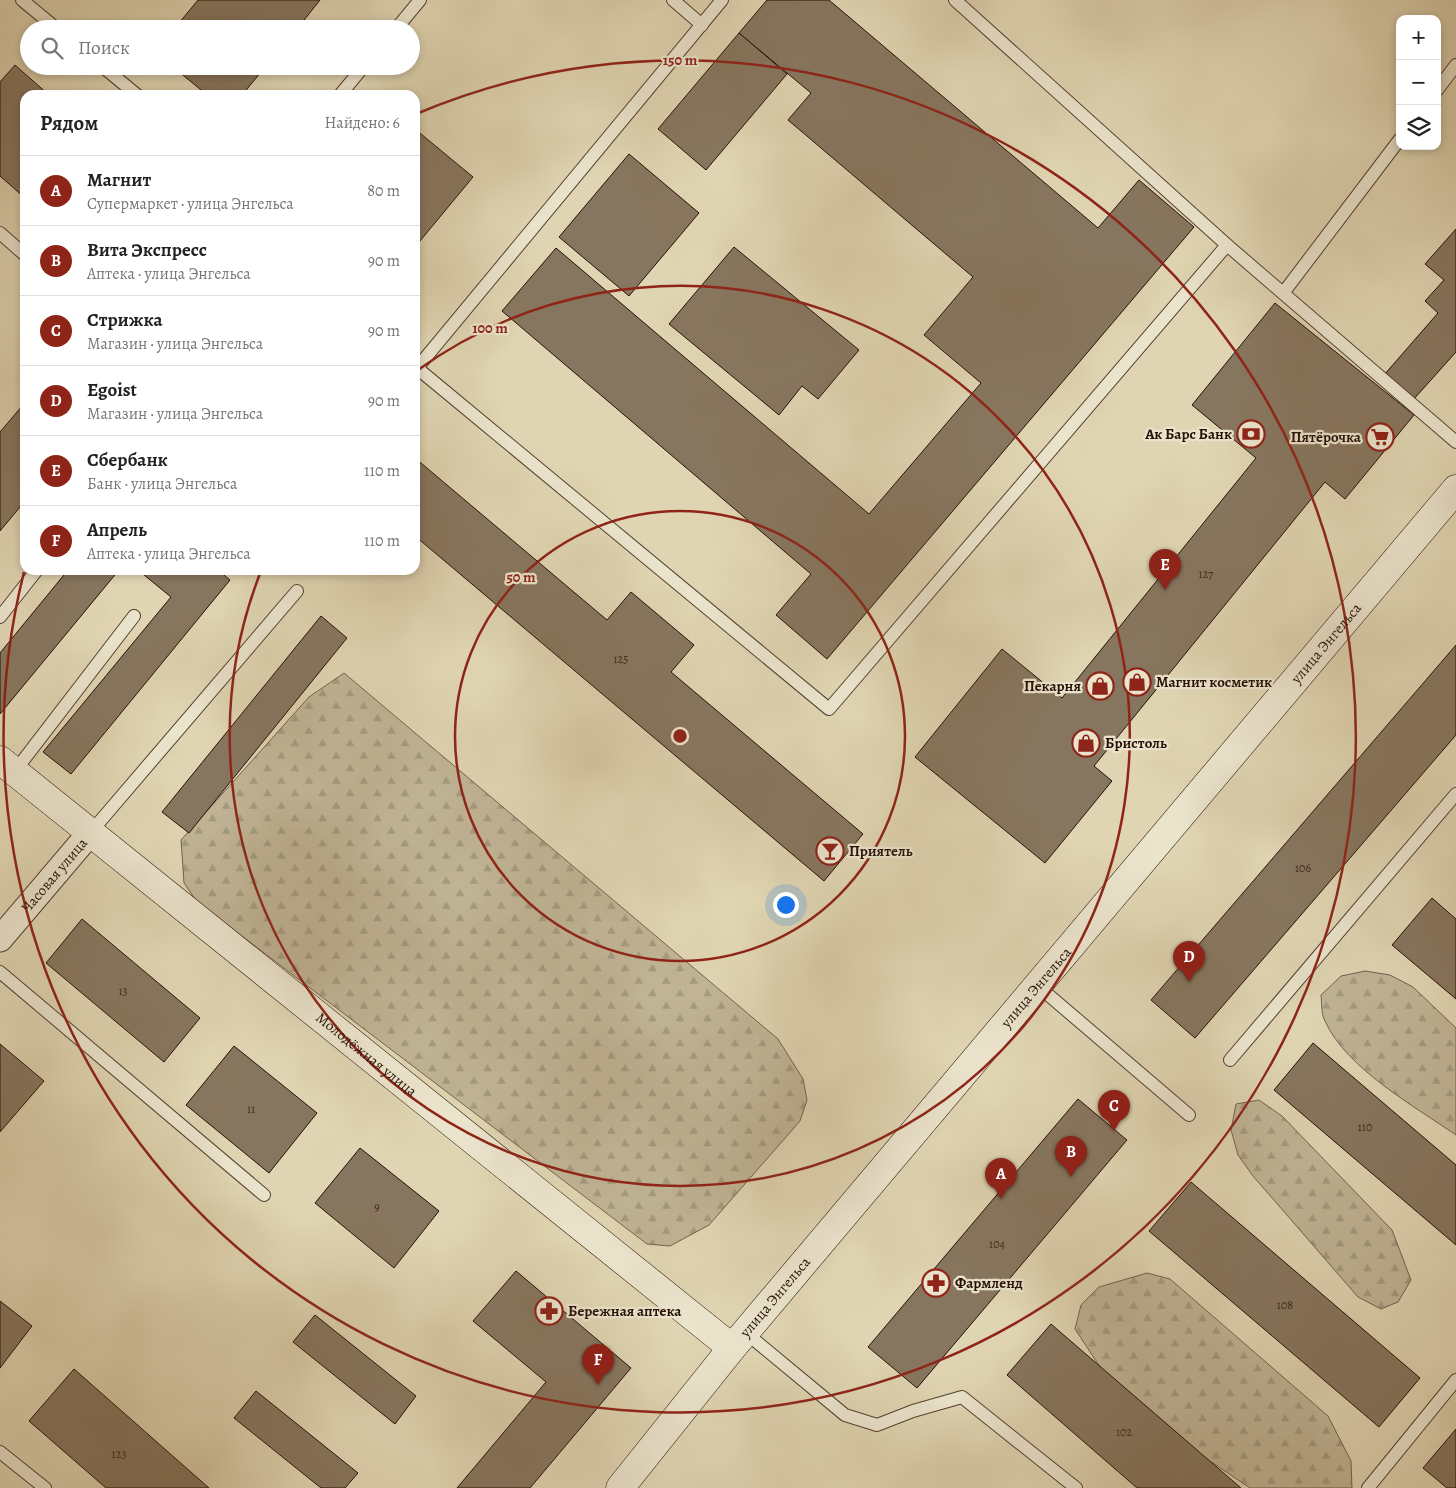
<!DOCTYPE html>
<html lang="ru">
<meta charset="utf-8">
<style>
body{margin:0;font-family:Alegreya,serif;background:#f6f6f6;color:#222}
.controls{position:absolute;right:15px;top:15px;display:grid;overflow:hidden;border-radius:10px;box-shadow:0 2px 8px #0003}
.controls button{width:45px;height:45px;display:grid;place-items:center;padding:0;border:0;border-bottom:1px solid #e0e0e0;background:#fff;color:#222;font:25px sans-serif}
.you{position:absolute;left:785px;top:904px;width:18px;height:18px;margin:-12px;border:4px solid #fff;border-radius:50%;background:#1a73e8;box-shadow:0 0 0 8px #1a73e833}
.badge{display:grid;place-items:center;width:32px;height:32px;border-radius:50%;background:#8f2418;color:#fff;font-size:16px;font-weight:700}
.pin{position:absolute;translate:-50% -41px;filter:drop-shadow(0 1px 2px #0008)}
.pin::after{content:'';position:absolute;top:26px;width:18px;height:15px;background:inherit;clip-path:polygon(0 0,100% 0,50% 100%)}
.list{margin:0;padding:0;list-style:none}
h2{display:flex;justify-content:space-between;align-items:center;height:65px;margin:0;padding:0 20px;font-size:21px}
h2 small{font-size:16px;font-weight:400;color:#767676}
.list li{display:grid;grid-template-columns:32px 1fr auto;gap:15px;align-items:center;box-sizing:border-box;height:70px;padding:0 20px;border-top:1px solid #e0e0e0}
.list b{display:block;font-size:19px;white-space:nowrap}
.list p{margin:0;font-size:16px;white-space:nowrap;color:#767676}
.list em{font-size:16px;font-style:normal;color:#767676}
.icon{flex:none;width:28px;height:28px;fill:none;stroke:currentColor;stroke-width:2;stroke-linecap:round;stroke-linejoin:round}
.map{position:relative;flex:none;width:1456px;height:1488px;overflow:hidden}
.search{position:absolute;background:#fff;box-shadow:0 2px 8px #0003;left:20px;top:20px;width:400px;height:55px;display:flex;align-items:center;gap:12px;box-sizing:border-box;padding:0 18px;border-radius:28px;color:#767676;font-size:19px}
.panel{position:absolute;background:#fff;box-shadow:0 2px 8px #0003;left:20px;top:90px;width:400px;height:485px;border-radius:15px}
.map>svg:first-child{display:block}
.forest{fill:url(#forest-firs);stroke:#73624e}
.building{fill:#87765f;stroke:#261006}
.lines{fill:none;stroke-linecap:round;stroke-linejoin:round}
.lane-casing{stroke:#544131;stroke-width:14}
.street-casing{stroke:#544131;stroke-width:27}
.secondary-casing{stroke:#261006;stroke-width:29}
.lane{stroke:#ebe4cd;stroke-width:12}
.street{stroke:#ebe4cd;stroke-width:25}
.secondary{stroke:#ebe4cd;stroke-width:28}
.ring{fill:none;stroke:#8f2418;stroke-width:2.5}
.labels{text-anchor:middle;stroke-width:4.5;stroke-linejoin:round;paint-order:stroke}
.number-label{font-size:12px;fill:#3e2a1c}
.poi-label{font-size:15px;font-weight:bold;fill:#261006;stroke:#ebe4cd;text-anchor:start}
.street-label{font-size:15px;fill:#261006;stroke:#ebe4cd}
.centre{fill:#8f2418;stroke:#ebe4cd;stroke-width:2.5}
.ring-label{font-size:15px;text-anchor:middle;font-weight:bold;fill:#8f2418;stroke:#ebe4cd;stroke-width:4.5;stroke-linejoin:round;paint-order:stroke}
</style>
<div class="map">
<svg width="1456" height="1488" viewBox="0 0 1456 1488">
<defs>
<pattern id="forest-firs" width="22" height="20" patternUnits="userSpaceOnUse" patternTransform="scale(1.25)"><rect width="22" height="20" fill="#c0b495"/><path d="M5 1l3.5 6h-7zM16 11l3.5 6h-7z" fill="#a59a7f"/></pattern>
</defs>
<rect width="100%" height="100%" fill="#e0d5b2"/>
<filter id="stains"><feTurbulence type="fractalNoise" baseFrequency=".004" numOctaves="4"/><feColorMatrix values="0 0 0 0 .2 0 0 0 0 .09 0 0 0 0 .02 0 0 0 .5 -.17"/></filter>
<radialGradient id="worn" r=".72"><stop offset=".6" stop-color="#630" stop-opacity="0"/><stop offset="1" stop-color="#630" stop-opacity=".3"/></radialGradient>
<!-- forest -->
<g class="forest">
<path d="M344,673L778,1039L803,1079L807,1100L800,1121L709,1225L670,1246L647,1244L197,902L184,883L181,840L309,697Z"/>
<path d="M1365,971L1390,975L1413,987L1456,1028V1135C1414,1106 1346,1068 1325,1021C1321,1014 1322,1003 1321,995L1341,976Z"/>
<path d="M1259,1100L1282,1116L1392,1230L1411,1280L1398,1302L1381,1309L1358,1297L1253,1176L1238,1155L1231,1130L1236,1104Z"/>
<path d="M1147,1273L1170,1279L1328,1416L1351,1461L1352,1488H1250L1204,1457L1104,1373L1075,1329L1081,1305L1099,1287Z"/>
</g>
<!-- building -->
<g class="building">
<path d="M198,0H320L297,29H174Z"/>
<path d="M767,0H829L1098,228L1139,180L1194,227L827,659L776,615L811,574L502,311L556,248L869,514L981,383L924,335L973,277L788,120L811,93L739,33Z"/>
<path d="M739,33L787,74L706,170L658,129Z"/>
<path d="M15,65L49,95H25V198L0,176V82Z"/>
<path d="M172,66H266L242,95H207Z"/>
<path d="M415,129L473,177L415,247Z"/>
<path d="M629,154L699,213L629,296L559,237Z"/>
<path d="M1456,229V352L1413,400L1384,375L1438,313L1425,301L1444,280L1425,264Z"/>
<path d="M734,247L859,350L818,399L802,386L779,415L669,324Z"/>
<path d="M1275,303L1414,415L1345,499L1325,482L1094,766L1112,781L1045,863L915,757L1002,649L1062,698L1256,458L1192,405Z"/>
<path d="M23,405L25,407V501L0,531V432Z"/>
<path d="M415,458L607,620L631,592L694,645L671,672L863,834L824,881L415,536Z"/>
<path d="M68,570H119L0,714V653Z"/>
<path d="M138,570H218L230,580L71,774L43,752L171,597Z"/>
<path d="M321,616L347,638L189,833L162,812Z"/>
<path d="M1456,645V735L1195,1038L1151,1000Z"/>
<path d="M1432,898L1456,919V999L1392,945Z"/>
<path d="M82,919L200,1018L164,1062L46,963Z"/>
<path d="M1313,1043L1456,1165V1245L1274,1090Z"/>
<path d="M0,1044L44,1081L0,1132Z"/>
<path d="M234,1046L317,1113L269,1173L186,1105Z"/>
<path d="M1078,1099L1127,1140L917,1388L868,1347Z"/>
<path d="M360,1148L439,1211L394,1268L315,1203Z"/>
<path d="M1191,1182L1420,1378L1379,1427L1149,1231Z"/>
<path d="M516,1271L631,1368L530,1488H457L546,1382L473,1321Z"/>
<path d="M0,1301L32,1326L0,1368Z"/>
<path d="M315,1315L416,1396L395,1424L293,1342Z"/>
<path d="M1051,1324L1241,1488H1137L1007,1375Z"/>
<path d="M74,1369L209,1488H106L29,1421Z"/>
<path d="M256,1391L358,1473L345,1488H321L234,1418Z"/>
<path d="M1456,1429V1488H1447L1423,1468Z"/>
</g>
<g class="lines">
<!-- lane casing -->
<g class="lane-casing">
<g id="lane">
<path d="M22,0L57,29"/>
<path d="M673,0L702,25"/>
<path d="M722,0L417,368L829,709L1227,245"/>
<path d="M955,0L1227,245L1456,442"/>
<path d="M396,29L420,0"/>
<path d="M102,66L137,95"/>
<path d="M1437,90L1456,65"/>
<path d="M340,95L364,66"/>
<path d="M0,233L25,255"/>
<path d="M1284,292L1400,139"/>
<path d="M0,617L37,570"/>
<path d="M15,771L134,616"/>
<path d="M90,833L297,591"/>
<path d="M0,972L264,1195"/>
<path d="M1038,986L1189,1115"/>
<path d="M1230,1060L1456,794"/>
<path d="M746,1333L845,1415L877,1425L913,1411L962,1397L1076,1488"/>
<path d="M0,1452L45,1488"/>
<path d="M1368,1488L1456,1380"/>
</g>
</g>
<!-- street casing -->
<g class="street-casing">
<g id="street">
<path id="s1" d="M0,939L90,833"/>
</g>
</g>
<!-- secondary casing -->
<g class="secondary-casing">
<g id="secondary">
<path id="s2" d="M0,760L732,1348"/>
<path id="s3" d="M620,1488L732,1348L1456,489"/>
</g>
</g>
<!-- lane -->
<use href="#lane" class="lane"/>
<!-- street -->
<use href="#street" class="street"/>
<!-- secondary -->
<use href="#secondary" class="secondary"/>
</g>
<!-- distance rings -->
<g class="ring">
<circle cx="680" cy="736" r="225"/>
<path d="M415 372A450 450 0 1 1 261 571"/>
<path d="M416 114A676 676 0 1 1 24 572"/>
</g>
<!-- icons -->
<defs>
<g id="bank-ring" transform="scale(1.4375)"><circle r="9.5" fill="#ebe4cd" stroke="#8f2418" stroke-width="1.5"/><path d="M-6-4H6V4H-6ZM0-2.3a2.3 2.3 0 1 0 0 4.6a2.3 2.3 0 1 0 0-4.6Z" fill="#8f2418"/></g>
<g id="supermarket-ring" transform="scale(1.4375)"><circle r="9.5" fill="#ebe4cd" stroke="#8f2418" stroke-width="1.5"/><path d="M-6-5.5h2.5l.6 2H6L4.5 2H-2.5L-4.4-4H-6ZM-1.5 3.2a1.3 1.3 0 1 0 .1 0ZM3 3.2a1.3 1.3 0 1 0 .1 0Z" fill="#8f2418"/></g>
<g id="shop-ring" transform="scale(1.4375)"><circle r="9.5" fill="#ebe4cd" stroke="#8f2418" stroke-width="1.5"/><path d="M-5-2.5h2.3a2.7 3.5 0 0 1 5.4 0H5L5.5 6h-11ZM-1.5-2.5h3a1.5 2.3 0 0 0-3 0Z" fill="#8f2418"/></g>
<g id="bar-ring" transform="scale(1.4375)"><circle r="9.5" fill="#ebe4cd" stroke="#8f2418" stroke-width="1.5"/><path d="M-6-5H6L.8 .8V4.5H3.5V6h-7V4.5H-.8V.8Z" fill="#8f2418"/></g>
<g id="pharmacy-ring" transform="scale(1.4375)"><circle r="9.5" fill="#ebe4cd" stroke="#8f2418" stroke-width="1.5"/><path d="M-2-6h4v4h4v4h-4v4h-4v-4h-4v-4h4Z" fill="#8f2418"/></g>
</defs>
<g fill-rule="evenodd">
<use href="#bank-ring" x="1251" y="434"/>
<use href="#supermarket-ring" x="1380" y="437"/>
<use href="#shop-ring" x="1137" y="682"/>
<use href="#shop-ring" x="1100" y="686"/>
<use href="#shop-ring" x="1086" y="743"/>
<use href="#bar-ring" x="830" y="851"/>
<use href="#pharmacy-ring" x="936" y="1283"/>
<use href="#pharmacy-ring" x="549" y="1311"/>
</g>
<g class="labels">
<!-- number labels -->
<g class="number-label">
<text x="1206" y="578">127</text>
<text x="621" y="663">125</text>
<text x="1303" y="872">106</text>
<text x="123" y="995">13</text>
<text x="251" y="1113">11</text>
<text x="1365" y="1131">110</text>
<text x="377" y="1211">9</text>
<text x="997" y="1248">104</text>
<text x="1285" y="1309">108</text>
<text x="1124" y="1436">102</text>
<text x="119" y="1458">123</text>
</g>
<!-- poi labels -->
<g class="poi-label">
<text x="1232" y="439" text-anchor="end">Ак Барс Банк</text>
<text x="1361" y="442" text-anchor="end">Пятёрочка</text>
<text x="1156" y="687">Магнит косметик</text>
<text x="1081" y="691" text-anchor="end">Пекарня</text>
<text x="1105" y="748">Бристоль</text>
<text x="849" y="856">Приятель</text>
<text x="955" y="1288">Фармленд</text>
<text x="568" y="1316">Бережная аптека</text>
</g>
<!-- street labels -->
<g class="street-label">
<text dy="5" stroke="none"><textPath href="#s3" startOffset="1101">улица Энгельса</textPath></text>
<text dy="5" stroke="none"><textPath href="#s1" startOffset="84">Часовая улица</textPath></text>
<text dy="5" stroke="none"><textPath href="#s3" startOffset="651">улица Энгельса</textPath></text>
<text dy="5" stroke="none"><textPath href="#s2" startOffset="470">Молодёжная улица</textPath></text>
<text dy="5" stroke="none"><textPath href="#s3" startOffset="246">улица Энгельса</textPath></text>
</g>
</g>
<circle cx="680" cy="736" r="8" class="centre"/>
<g class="ring-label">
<text x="680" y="65">150 m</text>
<text x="490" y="333">100 m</text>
<text x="521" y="582">50 m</text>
</g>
<rect width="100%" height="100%" filter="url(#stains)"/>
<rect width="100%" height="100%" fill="url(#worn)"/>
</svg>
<div class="controls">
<button>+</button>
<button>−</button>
<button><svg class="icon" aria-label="layers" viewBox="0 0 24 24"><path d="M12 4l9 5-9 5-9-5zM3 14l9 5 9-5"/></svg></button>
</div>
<div class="you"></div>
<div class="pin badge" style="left:1001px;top:1199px">A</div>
<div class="pin badge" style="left:1071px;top:1177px">B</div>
<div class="pin badge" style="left:1114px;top:1131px">C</div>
<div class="pin badge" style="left:1189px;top:982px">D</div>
<div class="pin badge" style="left:1165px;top:590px">E</div>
<div class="pin badge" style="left:598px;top:1385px">F</div>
<div class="search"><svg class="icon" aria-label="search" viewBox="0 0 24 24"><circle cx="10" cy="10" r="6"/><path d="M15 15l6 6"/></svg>Поиск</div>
<section class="panel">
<h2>Рядом<small>Найдено: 6</small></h2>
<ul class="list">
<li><span class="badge">A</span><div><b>Магнит</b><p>Супермаркет · улица Энгельса</p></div><em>80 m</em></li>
<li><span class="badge">B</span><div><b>Вита Экспресс</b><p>Аптека · улица Энгельса</p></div><em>90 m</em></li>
<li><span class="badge">C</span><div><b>Стрижка</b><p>Магазин · улица Энгельса</p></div><em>90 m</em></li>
<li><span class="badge">D</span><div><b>Egoist</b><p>Магазин · улица Энгельса</p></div><em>90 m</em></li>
<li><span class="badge">E</span><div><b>Сбербанк</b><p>Банк · улица Энгельса</p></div><em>110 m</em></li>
<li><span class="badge">F</span><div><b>Апрель</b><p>Аптека · улица Энгельса</p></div><em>110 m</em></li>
</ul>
</section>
</div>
